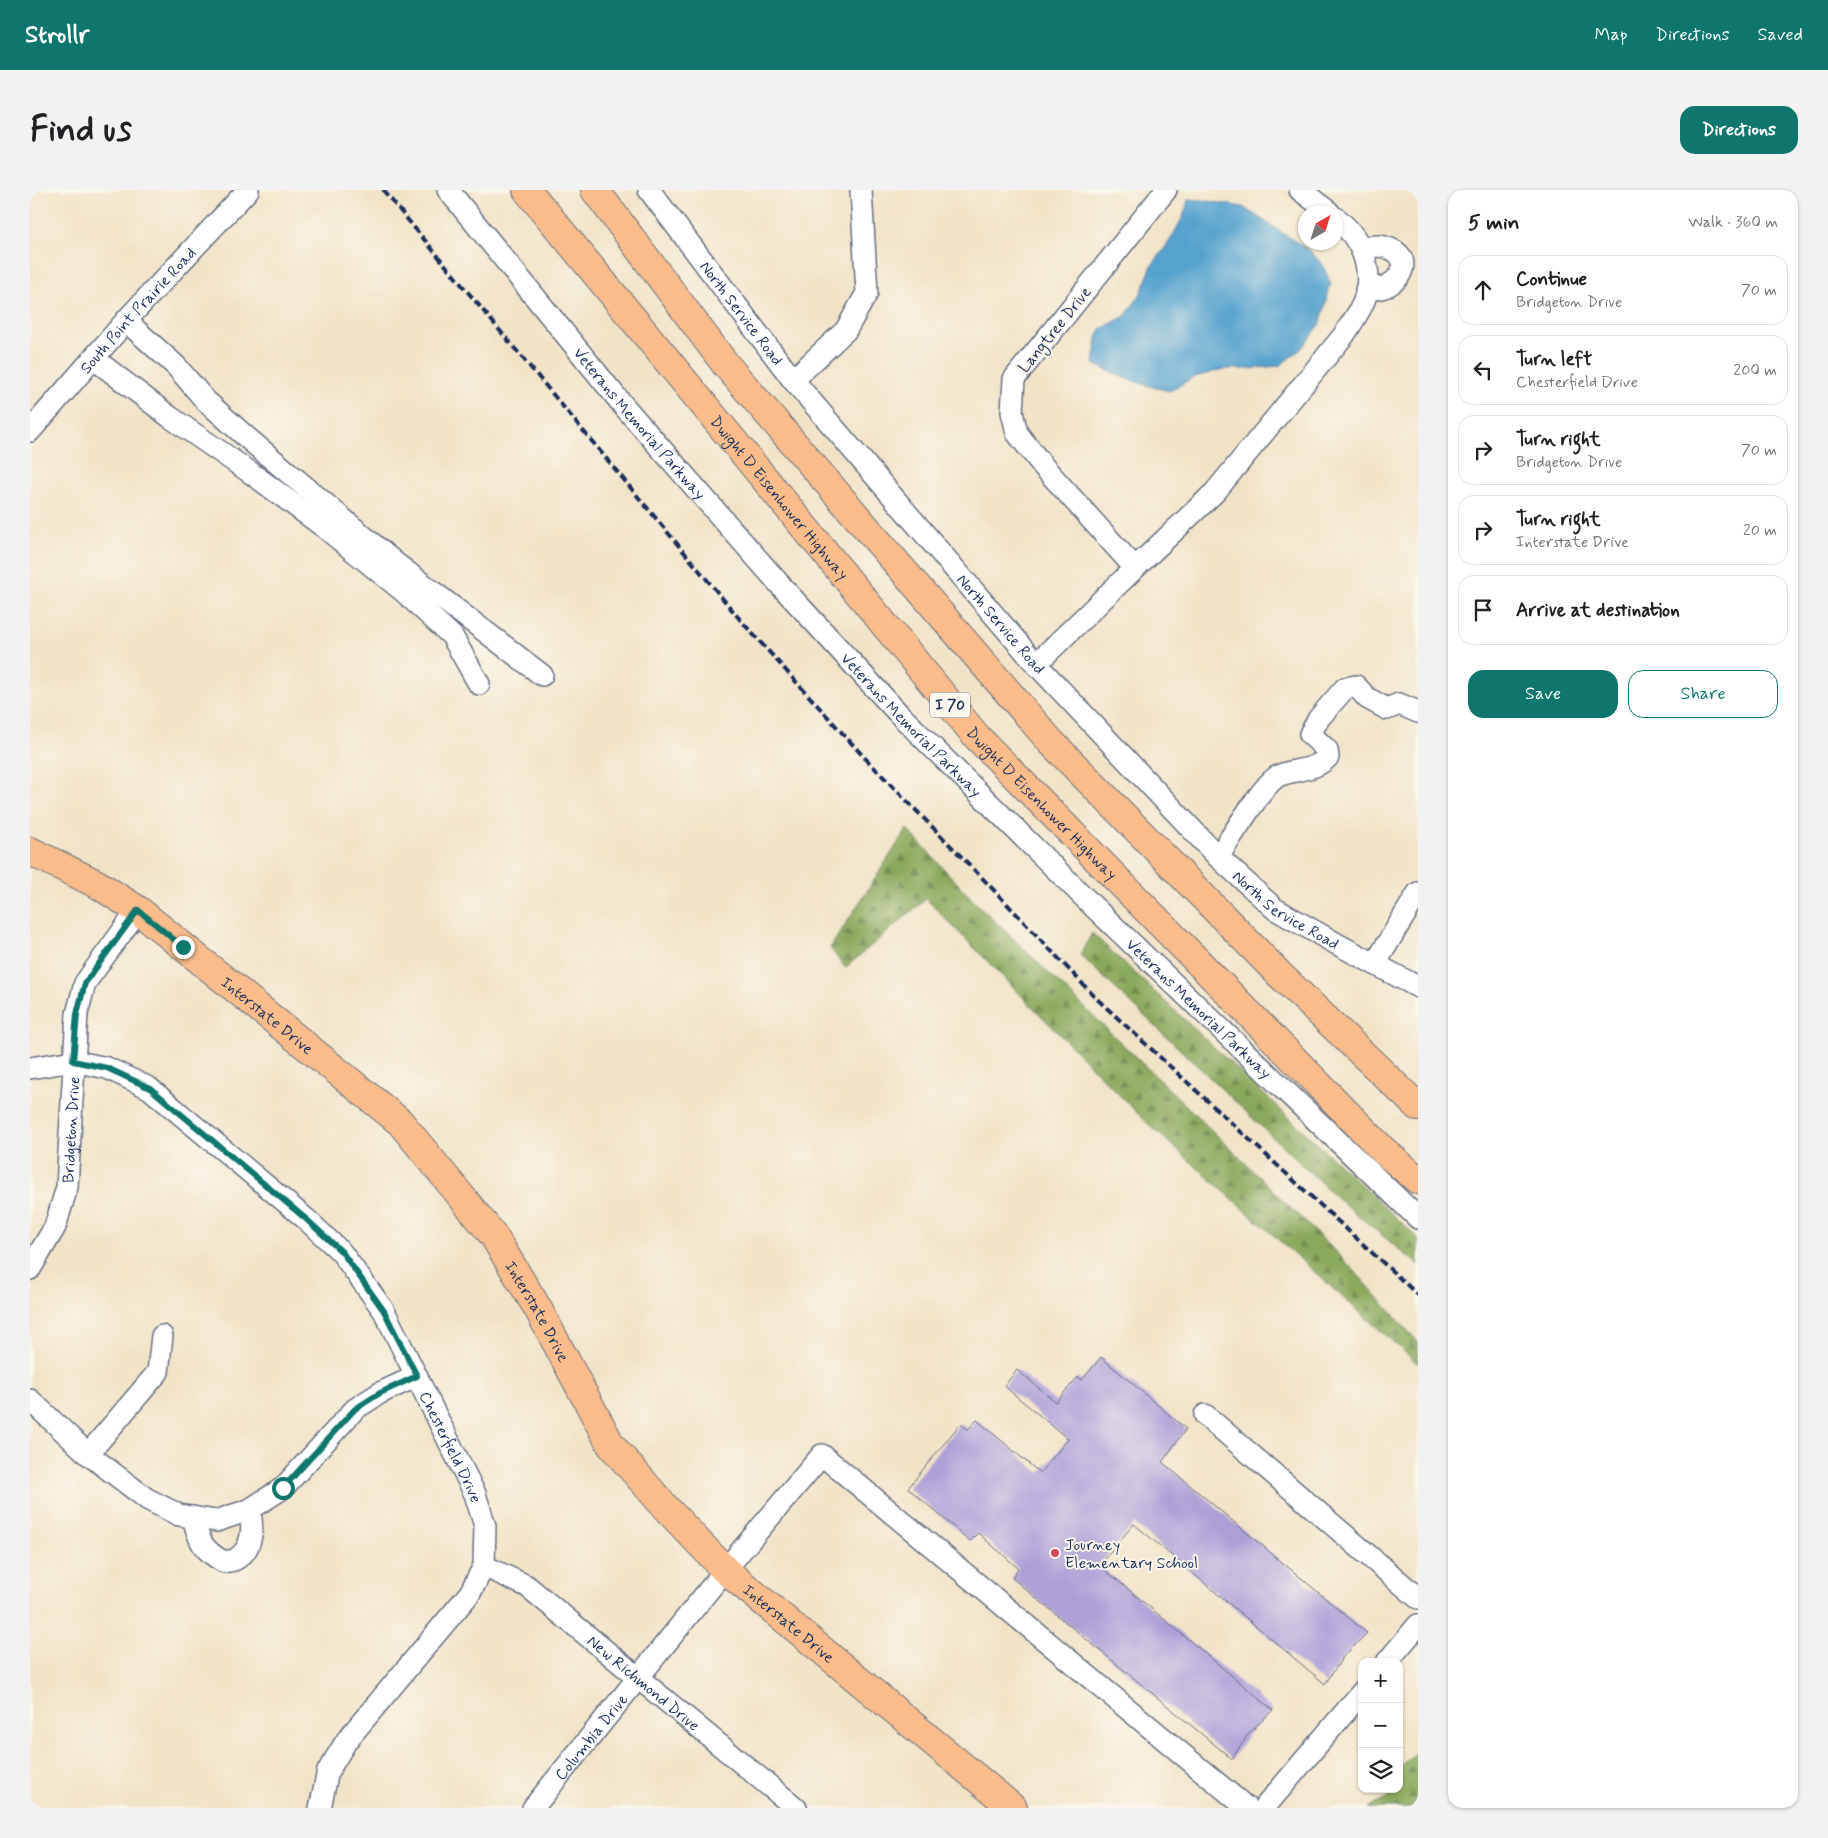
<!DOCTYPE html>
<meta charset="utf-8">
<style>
body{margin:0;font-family:Mynerve,sans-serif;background:#f2f2f2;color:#202124}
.controls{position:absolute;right:15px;bottom:15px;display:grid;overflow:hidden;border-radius:10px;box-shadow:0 1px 4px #0004}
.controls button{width:45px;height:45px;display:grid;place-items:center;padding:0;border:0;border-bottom:1px solid #e0e0e0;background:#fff;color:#202124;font:25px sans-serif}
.compass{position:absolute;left:1268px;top:15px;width:45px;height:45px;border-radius:50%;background:#fff;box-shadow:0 1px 4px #0004;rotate:39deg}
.stop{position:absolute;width:15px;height:15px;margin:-11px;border:4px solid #0f766e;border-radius:50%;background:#fff}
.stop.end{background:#0f766e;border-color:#fff;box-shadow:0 1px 5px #0008}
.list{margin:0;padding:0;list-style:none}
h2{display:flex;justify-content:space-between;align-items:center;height:65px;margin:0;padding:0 20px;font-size:21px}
h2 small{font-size:16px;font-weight:400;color:#757577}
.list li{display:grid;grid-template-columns:32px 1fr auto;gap:15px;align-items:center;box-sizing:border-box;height:70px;margin:0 10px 10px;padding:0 10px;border:1px solid #e0e0e0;border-radius:15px}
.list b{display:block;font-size:19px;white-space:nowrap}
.list p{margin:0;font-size:16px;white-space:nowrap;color:#757577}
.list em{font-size:16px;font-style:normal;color:#757577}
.actions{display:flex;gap:10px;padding:15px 20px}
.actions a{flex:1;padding:11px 0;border:1px solid #0f766e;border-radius:15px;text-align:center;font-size:18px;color:#0f766e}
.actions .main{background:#0f766e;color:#fff}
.icon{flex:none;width:28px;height:28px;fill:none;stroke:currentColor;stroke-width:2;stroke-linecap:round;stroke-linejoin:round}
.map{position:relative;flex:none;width:1388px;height:1618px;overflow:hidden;border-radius:15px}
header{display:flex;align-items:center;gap:30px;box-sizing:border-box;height:70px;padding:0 25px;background:#0f766e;color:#fff}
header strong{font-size:24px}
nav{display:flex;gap:28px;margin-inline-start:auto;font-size:18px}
.intro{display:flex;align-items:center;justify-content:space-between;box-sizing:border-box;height:120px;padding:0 30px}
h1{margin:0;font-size:35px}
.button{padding:12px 22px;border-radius:15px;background:#0f766e;color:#fff;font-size:18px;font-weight:700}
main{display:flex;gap:30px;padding:0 30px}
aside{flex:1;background:#fff;border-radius:15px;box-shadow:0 1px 4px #0004}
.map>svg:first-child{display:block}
.forest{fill:url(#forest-firs);stroke:#526c5d}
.water{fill:#55a2ce;stroke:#386896}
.building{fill:#ada0d8}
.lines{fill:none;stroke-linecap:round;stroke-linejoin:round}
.minor-casing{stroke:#666e82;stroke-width:24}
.major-casing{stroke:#666e82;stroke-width:30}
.highway-casing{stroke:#666e82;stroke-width:30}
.minor{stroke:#fff;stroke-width:21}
.major{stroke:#f9bc8a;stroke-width:28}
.highway{stroke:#f9bc8a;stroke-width:28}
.rail{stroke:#1b2f5e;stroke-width:4;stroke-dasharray:8 4;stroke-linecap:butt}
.route{stroke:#0f766e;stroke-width:6}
.poi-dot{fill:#d1495b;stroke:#fbf7ec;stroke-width:2}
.labels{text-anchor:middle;stroke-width:4;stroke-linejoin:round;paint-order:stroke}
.shield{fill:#fbf7ec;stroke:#5e6b89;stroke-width:1}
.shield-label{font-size:15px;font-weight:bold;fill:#1b2f5e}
.street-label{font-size:16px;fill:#1b2f5e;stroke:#fbf7ec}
.poi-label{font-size:16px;fill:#1b2f5e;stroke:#fbf7ec;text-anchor:start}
</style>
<header>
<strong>Strollr</strong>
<nav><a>Map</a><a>Directions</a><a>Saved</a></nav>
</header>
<div class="intro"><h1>Find us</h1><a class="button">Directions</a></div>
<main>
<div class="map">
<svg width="1388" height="1618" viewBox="0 0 1388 1618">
<defs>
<pattern id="forest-firs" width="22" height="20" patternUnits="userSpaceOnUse" patternTransform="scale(1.25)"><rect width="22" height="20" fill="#8aa95c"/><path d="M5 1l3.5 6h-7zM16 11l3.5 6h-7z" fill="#708a4f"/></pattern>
</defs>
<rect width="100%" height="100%" fill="#fbf7ec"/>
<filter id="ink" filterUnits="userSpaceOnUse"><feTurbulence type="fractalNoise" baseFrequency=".02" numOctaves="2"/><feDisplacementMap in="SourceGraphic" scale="10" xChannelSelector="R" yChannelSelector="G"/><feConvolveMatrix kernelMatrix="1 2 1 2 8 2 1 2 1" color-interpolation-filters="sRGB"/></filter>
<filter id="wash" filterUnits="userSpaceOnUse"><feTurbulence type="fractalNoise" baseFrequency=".0096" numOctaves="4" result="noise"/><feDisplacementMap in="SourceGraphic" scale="20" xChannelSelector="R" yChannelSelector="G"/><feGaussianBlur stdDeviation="1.12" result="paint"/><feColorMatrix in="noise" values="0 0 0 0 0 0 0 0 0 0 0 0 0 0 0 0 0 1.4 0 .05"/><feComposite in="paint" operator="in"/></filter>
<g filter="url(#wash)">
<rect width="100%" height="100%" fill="#f1e3c6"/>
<!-- forest -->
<g class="forest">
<path d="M877,639L942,709L1197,955L1321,1077L1388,1152V1174L1117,933L896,709L815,778L800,758Z"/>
<path d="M1062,743L1388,1048V1075L1307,1008L1050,765Z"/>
<path d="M1388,1561V1618H1338L1345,1613L1368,1604L1369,1578Z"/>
</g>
<!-- water -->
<path class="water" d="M1158,10H1172L1213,17L1280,61L1292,74L1301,94L1290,135L1270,160L1249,176L1218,179H1194L1162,188L1140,201C1114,196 1088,186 1064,174L1067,148L1071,139L1095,126L1110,105L1122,75L1139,52L1153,27Z"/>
<g id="blocks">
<!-- building -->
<path class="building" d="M1071,1167L1156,1239L1132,1272L1337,1443L1313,1467L1295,1494L1104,1334L1069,1375L1243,1520L1219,1543L1202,1569L982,1388L988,1378L948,1343L940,1351L878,1298L930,1234L938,1239L947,1230L1010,1283L1038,1249L974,1196L987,1180L1026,1212L1048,1187L1052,1190Z"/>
</g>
</g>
<g filter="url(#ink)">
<use href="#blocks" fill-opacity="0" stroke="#666e82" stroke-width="1"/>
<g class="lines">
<!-- minor casing -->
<g class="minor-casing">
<g id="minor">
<path id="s1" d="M418,0L592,214L752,397L869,524L1068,721L1388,1028"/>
<path id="s2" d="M619,0L763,190L1006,474L1188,667L1245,719L1307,754L1388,797"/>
<path d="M1136,0L984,189L982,222L987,243L1013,276L1105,378L1185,302L1314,145C1321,134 1329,123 1334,111C1345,79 1331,48 1306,28"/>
<path d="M1270,0L1299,22"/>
<path d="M1331,58C1340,57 1349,54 1358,58C1384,66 1372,93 1351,98C1346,99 1341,99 1336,100"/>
<path d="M96,131L146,176L175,210L215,246L364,372L512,485"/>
<path d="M63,168L140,227L221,283L294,337L373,401L422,446L449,494"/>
<path d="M763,190L816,140L837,103L831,0"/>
<path id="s3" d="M0,241L101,125L218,0"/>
<path d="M1006,474L1105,378"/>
<path d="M1188,667C1200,650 1232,595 1248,586C1265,578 1284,582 1298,567L1297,560L1280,544L1289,528L1315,498L1326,496L1337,508L1357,519L1369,514L1388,522"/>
<path d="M1345,774L1388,703"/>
<path id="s4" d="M0,878L43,871L77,878L119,898L276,1029L311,1062L354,1121L445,1304L455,1336L454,1376L440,1403L317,1550L298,1581L290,1618"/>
<path id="s5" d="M0,1079L25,1037L37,997L47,824L55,793L108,720"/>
<path d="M0,1210L58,1264L117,1309L149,1325L186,1331L219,1320L253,1298L325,1219L350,1203L387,1186"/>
<path d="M1175,1225L1388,1408"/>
<path d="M58,1264L128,1182L132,1146"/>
<path d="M163,1327C169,1351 172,1360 194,1372C198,1371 203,1371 206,1369C223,1359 224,1336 219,1320"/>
<path id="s6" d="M454,1376L497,1396L766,1618"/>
<path d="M1357,1472L1388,1435"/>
<path id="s7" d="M503,1618L695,1380L792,1265L1217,1618"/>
<path d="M1234,1618L1332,1502"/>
</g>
</g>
<!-- major casing -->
<g class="major-casing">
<g id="major">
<path id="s8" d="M0,661L67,694L108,720L370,932L463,1045L507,1117L581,1255L636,1318L695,1380L983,1618"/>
</g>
</g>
<!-- highway casing -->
<g class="highway-casing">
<g id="highway">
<path id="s9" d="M497,0L947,547L1354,961L1388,990"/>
<path d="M565,0L696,175L1021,552L1250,785L1388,917"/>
</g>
</g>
<!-- minor -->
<use href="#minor" class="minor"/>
<!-- major -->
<use href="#major" class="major"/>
<!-- highway -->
<use href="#highway" class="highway"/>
<!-- rail -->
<path class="rail" d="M353,0L713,433L834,567L959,695L1067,809L1388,1105"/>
</g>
</g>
<g class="lines" filter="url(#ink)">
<!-- route -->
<path class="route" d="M153,757L108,720L55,793L47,824L43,871L77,878L120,898L276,1029L312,1062L354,1121L387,1186L350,1203L325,1219L253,1298"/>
</g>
<!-- markers -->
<circle class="poi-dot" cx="1025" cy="1363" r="5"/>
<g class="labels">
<!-- shield labels -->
<rect class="shield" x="900" y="502.5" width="40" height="25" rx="4"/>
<g class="shield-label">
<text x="920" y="520">I 70</text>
</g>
<!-- street labels -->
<g class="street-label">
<text dy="6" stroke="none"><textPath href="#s3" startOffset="162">South Point Prairie Road</textPath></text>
<text dy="6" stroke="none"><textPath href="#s2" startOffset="154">North Service Road</textPath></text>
<text transform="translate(1024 139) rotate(-51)" y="6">Langtree Drive</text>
<text dy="6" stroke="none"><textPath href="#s1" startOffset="302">Veterans Memorial Parkway</textPath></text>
<text dy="6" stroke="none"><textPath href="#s9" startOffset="398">Dwight D Eisenhower Highway</textPath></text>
<text dy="6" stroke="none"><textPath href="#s2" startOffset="559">North Service Road</textPath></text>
<text dy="6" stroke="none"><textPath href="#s1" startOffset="708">Veterans Memorial Parkway</textPath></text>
<text dy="6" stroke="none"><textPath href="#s9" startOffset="801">Dwight D Eisenhower Highway</textPath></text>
<text dy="6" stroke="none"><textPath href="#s2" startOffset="964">North Service Road</textPath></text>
<text dy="6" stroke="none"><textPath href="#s1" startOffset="1112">Veterans Memorial Parkway</textPath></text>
<text dy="6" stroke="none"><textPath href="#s8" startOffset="290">Interstate Drive</textPath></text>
<text dy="6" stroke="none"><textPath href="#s5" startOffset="148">Bridgeton Drive</textPath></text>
<text dy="6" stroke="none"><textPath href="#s8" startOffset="695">Interstate Drive</textPath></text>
<text dy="6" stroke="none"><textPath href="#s4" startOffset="602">Chesterfield Drive</textPath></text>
<text dy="6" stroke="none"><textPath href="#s8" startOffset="1100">Interstate Drive</textPath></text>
<text dy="6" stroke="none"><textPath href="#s6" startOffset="199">New Richmond Drive</textPath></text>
<text dy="6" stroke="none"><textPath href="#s7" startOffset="92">Columbia Drive</textPath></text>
</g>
<!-- poi labels -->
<g class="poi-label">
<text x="1035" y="1360">Journey<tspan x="1035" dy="18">Elementary School</tspan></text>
</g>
</g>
</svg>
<div class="controls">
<button>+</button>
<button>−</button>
<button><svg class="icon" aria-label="layers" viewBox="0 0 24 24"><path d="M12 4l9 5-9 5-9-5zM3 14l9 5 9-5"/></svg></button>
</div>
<svg class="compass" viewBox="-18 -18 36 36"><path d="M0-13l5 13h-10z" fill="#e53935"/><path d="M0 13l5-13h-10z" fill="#757577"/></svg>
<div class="stop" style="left:253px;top:1298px"></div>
<div class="stop end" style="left:153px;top:757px"></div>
</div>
<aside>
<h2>5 min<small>Walk · 360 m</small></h2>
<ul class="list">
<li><svg class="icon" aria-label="ahead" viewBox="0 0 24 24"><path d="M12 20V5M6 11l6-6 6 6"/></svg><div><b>Continue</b><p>Bridgeton Drive</p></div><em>70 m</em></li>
<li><svg class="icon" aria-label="left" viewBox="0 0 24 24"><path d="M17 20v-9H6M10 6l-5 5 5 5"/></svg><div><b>Turn left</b><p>Chesterfield Drive</p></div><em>200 m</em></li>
<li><svg class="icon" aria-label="right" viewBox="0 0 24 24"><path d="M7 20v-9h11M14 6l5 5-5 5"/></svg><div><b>Turn right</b><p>Bridgeton Drive</p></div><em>70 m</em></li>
<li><svg class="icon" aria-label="right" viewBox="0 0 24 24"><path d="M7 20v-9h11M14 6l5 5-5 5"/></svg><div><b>Turn right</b><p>Interstate Drive</p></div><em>20 m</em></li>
<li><svg class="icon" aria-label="arrive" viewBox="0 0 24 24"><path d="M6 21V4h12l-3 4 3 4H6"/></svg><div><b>Arrive at destination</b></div></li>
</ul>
<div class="actions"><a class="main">Save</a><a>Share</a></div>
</aside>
</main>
